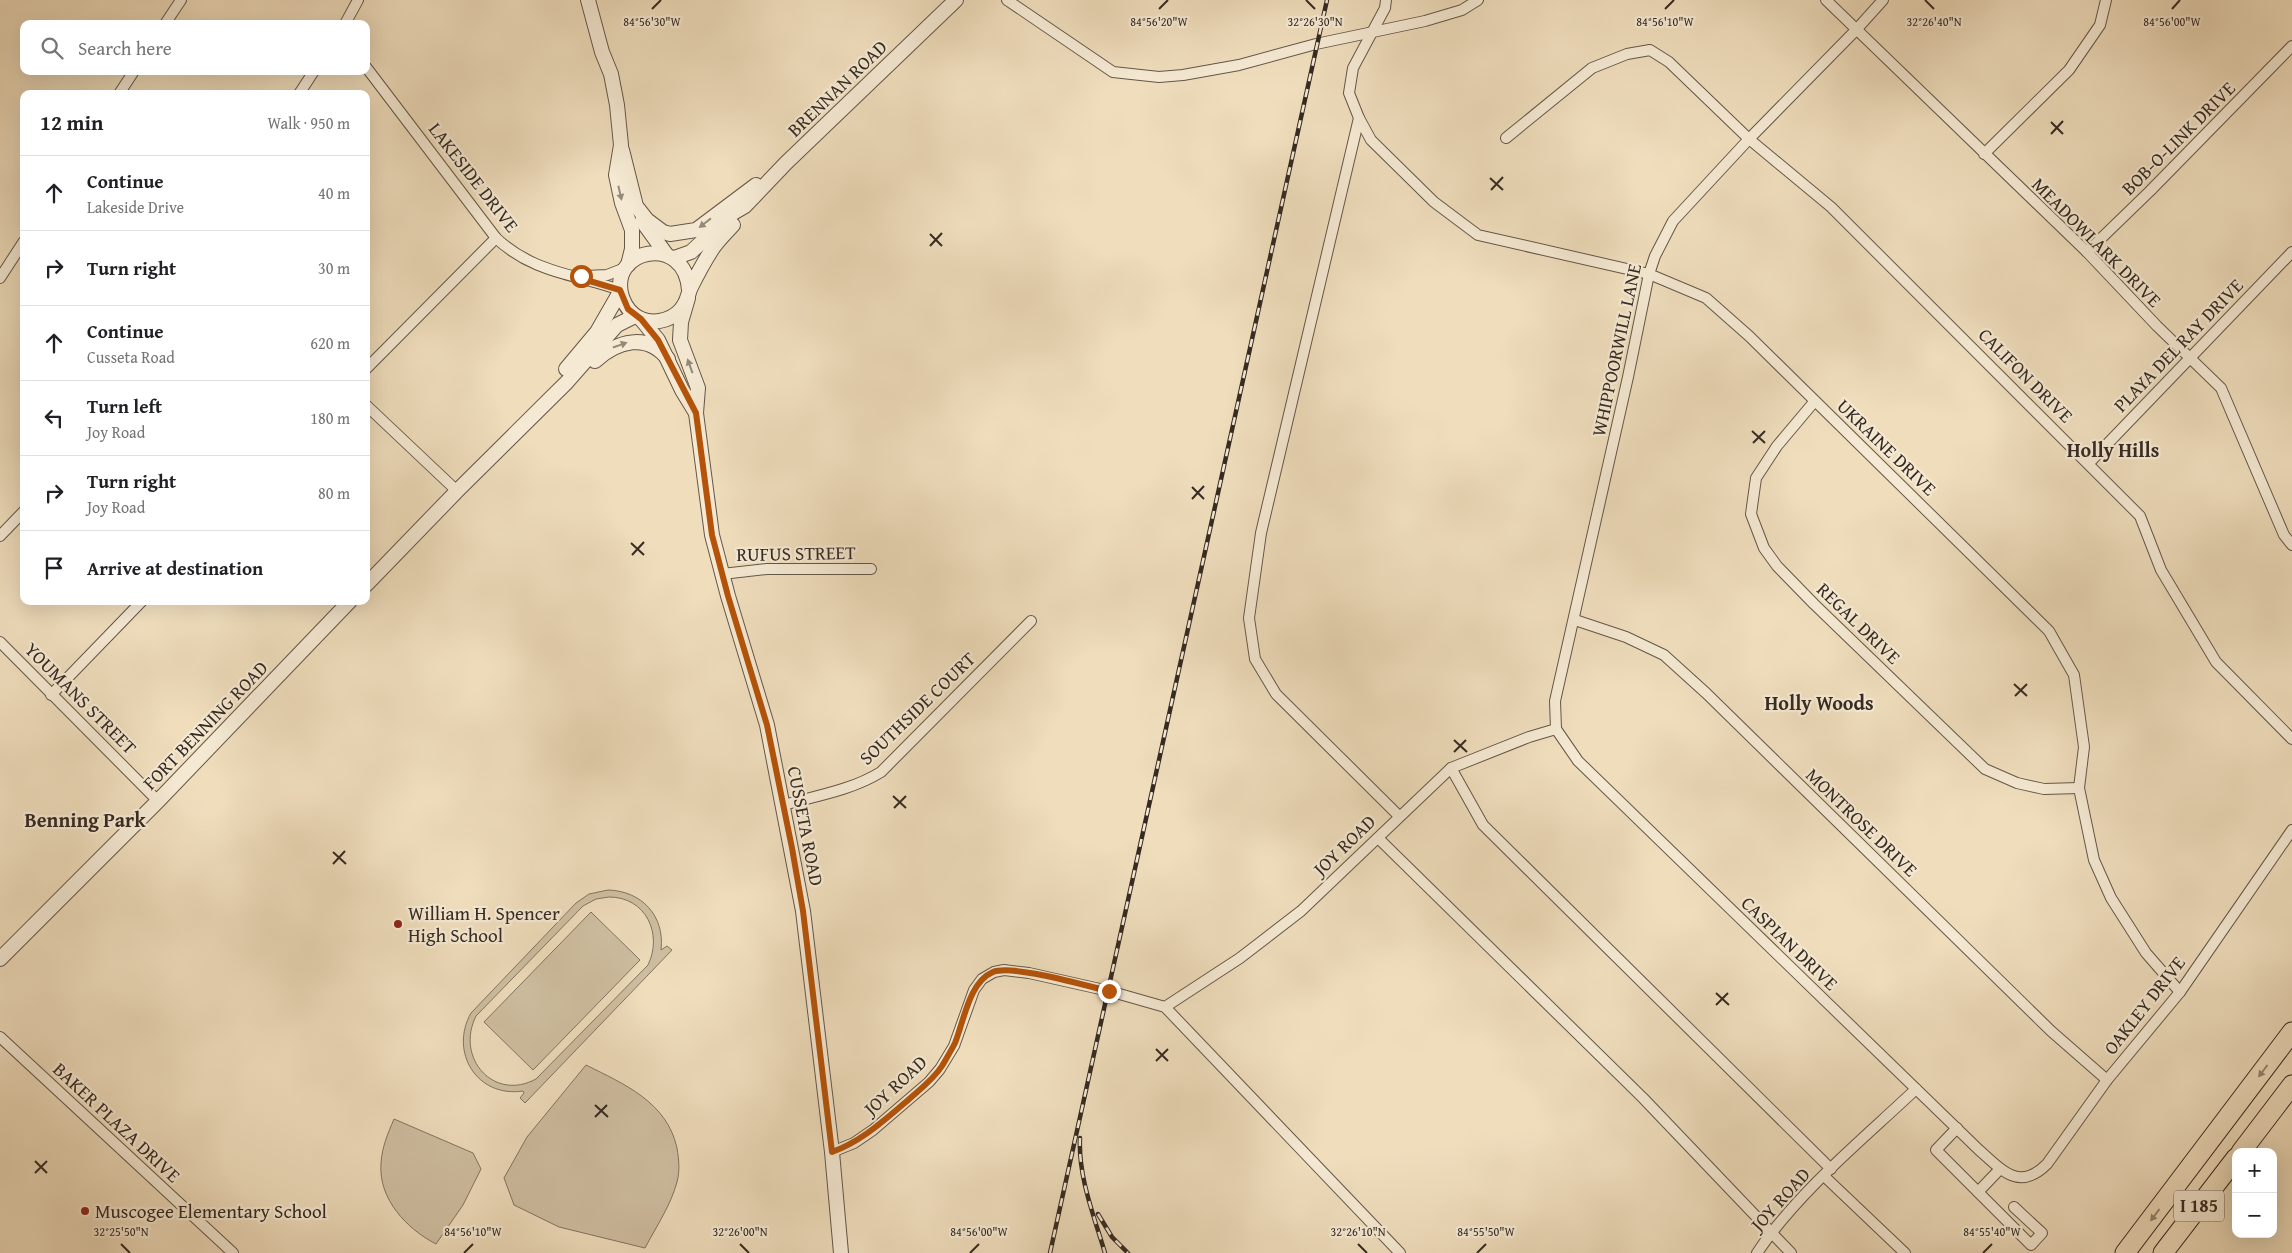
<!DOCTYPE html>
<meta charset="utf-8">
<style>
body{margin:0;font-family:"Gentium Book Plus",serif;background:#f2f2f2;color:#202124}
.controls{position:absolute;right:15px;bottom:15px;display:grid;overflow:hidden;border-radius:10px;box-shadow:0 5px 20px #0002}
.controls button{width:45px;height:45px;display:grid;place-items:center;padding:0;border:0;border-bottom:1px solid #e0e0e0;background:#fff;color:#202124;font:25px sans-serif}
.stop{position:absolute;width:15px;height:15px;margin:-11px;border:4px solid #b45309;border-radius:50%;background:#fff}
.stop.end{background:#b45309;border-color:#fff;box-shadow:0 1px 5px #0008}
.list{margin:0;padding:0;list-style:none}
h2{display:flex;justify-content:space-between;align-items:center;height:65px;margin:0;padding:0 20px;font-size:21px}
h2 small{font-size:16px;font-weight:400;color:#757577}
.list li{display:grid;grid-template-columns:32px 1fr auto;gap:15px;align-items:center;box-sizing:border-box;height:75px;padding:0 20px;border-top:1px solid #e0e0e0}
.list b{display:block;font-size:19px;white-space:nowrap}
.list p{margin:0;font-size:16px;white-space:nowrap;color:#757577}
.list em{font-size:16px;font-style:normal;color:#757577}
.icon{flex:none;width:28px;height:28px;fill:none;stroke:currentColor;stroke-width:2;stroke-linecap:round;stroke-linejoin:round}
.map{position:relative;flex:none;width:2292px;height:1253px;overflow:hidden}
.search{position:absolute;background:#fff;box-shadow:0 5px 20px #0002;left:20px;top:20px;width:350px;height:55px;display:flex;align-items:center;gap:12px;box-sizing:border-box;padding:0 18px;border-radius:10px;color:#757577;font-size:19px}
.panel{position:absolute;background:#fff;box-shadow:0 5px 20px #0002;left:20px;top:90px;width:350px;height:515px;border-radius:10px}
.map>svg:first-child{display:block}
.green{fill:#cfbfa2;stroke:#827462;fill-rule:evenodd}
.lines{fill:none;stroke-linecap:round;stroke-linejoin:round}
.minor-casing{stroke:#645748;stroke-width:12}
.tertiary-casing{stroke:#645748;stroke-width:16}
.motorway-casing{stroke:#352a22;stroke-width:21}
.minor{stroke:#f5e9d3;stroke-width:10}
.tertiary{stroke:#f5e9d3;stroke-width:14}
.motorway{stroke:#efddbc;stroke-width:19}
.rail-casing{stroke:#352a22;stroke-width:4.5}
.rail{stroke:#f5e9d3;stroke-width:2.5;stroke-dasharray:8;stroke-linecap:butt}
.oneway{fill:#958a7a}
.oneway2{fill:#92846f}
.route{stroke:#b45309;stroke-width:6}
.ticks{fill:none;stroke:#352a22;stroke-width:2}
.poi-dot{fill:#8f2418;stroke:#f5e9d3;stroke-width:2}
.labels{text-anchor:middle;stroke-width:4.5;stroke-linejoin:round;paint-order:stroke}
.shield{fill:#f5e9d3;stroke:#6f6357;stroke-width:1}
.shield-label{font-size:18px;font-weight:bold;fill:#352a22}
.street-label{font-size:19px;fill:#352a22;stroke:#f5e9d3}
.poi-label{font-size:19px;fill:#352a22;stroke:#f5e9d3;text-anchor:start}
.neighbourhood-label{font-size:20px;font-weight:bold;fill:#352a22;stroke:#f5e9d3}
.ticks-label{font-size:12px;text-anchor:middle;fill:#352a22;stroke:#f5e9d3;stroke-width:4.5;stroke-linejoin:round;paint-order:stroke}
</style>
<div class="map">
<svg width="2292" height="1253" viewBox="0 0 2292 1253">
<rect width="100%" height="100%" fill="#efddbc"/>
<filter id="stains"><feTurbulence type="fractalNoise" baseFrequency=".004" numOctaves="4"/><feColorMatrix values="0 0 0 0 .2 0 0 0 0 .09 0 0 0 0 .02 0 0 0 .5 -.17"/></filter>
<radialGradient id="worn" r=".72"><stop offset=".6" stop-color="#630" stop-opacity="0"/><stop offset="1" stop-color="#630" stop-opacity=".3"/></radialGradient>
<!-- green -->
<g class="green">
<path d="M608,890C642,891 665,916 661,950L667,946L672,950L525,1103L520,1098L524,1093L523,1091C477,1098 449,1052 471,1013L576,903L589,894ZM609,897C646,897 663,934 648,965L536,1079C494,1102 455,1058 476,1016L583,906L596,899Z"/>
<path d="M591,912L640,960L533,1070L484,1022Z"/>
<path d="M586,1065C624,1084 667,1102 677,1148C679,1160 680,1171 677,1182C671,1205 656,1227 645,1248L559,1227L514,1205L504,1178L527,1137Z"/>
<path d="M394,1119L473,1153L481,1169L463,1205L436,1244C407,1229 378,1199 381,1163C382,1147 388,1133 394,1119Z"/>
</g>
<g class="lines">
<!-- minor casing -->
<g class="minor-casing">
<g id="minor">
<path d="M1007,0L1113,72L1159,77L1183,75L1239,65L1316,44L1425,21L1462,10L1478,0"/>
<path d="M1386,0L1385,8L1353,68L1349,93L1359,118L1261,533L1249,618L1255,659L1276,694L1399,816"/>
<path d="M1826,0L2087,252L2157,326L2221,388L2284,535L2292,545"/>
<path d="M165,24L181,0"/>
<path d="M345,24L358,0"/>
<path d="M366,67L496,238C533,273 575,274 620,290"/>
<path d="M119,94L134,71"/>
<path d="M299,94L314,71"/>
<path d="M1359,118L1371,140L1434,202L1478,235L1649,274L1706,298L1749,336L2049,631L2074,675L2084,747L2079,788L2094,860L2111,898L2146,953L2180,992"/>
<path d="M1506,138L1592,68L1627,54L1650,50L1669,62L1749,139L1831,207L2140,516L2161,570L2216,662L2292,739"/>
<path d="M1984,154L2069,70L2100,25L2106,0"/>
<path d="M2087,252L2150,191L2292,46"/>
<path d="M585,276L607,275L625,268"/>
<path d="M0,278L24,241"/>
<path d="M366,369L496,238"/>
<path d="M1814,402L1777,446L1756,478L1751,514L1764,548L1777,566L1814,604L1985,769L2017,783L2044,789L2079,788"/>
<path d="M366,405L457,491"/>
<path d="M2089,463L2292,252"/>
<path d="M0,536L24,511"/>
<path d="M722,574L767,569H871"/>
<path d="M1575,620L1626,637L1664,655L1706,693L2051,1031L2107,1080"/>
<path d="M0,642L158,801"/>
<path d="M51,695L142,601"/>
<path d="M1556,729L1578,761L1979,1150C2002,1170 2019,1192 2047,1164L2107,1080L2180,992L2292,830"/>
<path d="M1556,729L1555,701L1628,377L1649,274L1655,256L1673,221L1749,139L1856,30L1883,0"/>
<path d="M1451,768L1483,825L1831,1169"/>
<path d="M783,805C816,796 852,790 881,772L1031,621"/>
<path d="M1378,838L1643,1098L1791,1253"/>
<path d="M1165,1007L1240,958L1301,911L1451,768L1529,737L1556,729"/>
<path d="M0,1037L233,1253"/>
<path d="M1957,1128L1936,1150L1978,1192L2000,1169"/>
<path d="M832,1152L854,1143L873,1130L929,1082L940,1069L954,1046L974,990L982,979L994,972L1004,970L1029,973L1109,991L1165,1007L1400,1253"/>
<path d="M1824,1176L1905,1253"/>
<path d="M1978,1192L2031,1245L2042,1233L2014,1207"/>
<path d="M1757,1253C1798,1192 1862,1140 1916,1089"/>
</g>
</g>
<!-- tertiary casing -->
<g class="tertiary-casing">
<g id="tertiary">
<path d="M588,0L602,52L611,74L617,105L621,145L616,175L622,203L632,230V249L628,265"/>
<path d="M622,150L636,206L647,220L663,232L670,234L696,230L756,185"/>
<path d="M642,221L666,254"/>
<path d="M674,258L691,252L733,213L745,206L786,163L956,0"/>
<path d="M689,290C685,232 607,249 622,297C625,306 632,315 641,319C657,325 676,319 684,305C688,299 688,293 691,287C697,275 704,262 711,251C717,241 726,233 733,225"/>
<path d="M688,298L681,322L680,340L698,388L696,413L712,535L728,596L767,725L803,911L832,1152L841,1253"/>
<path d="M641,319L658,340L682,390L696,413"/>
<path d="M595,361C617,341 647,332 668,359"/>
<path d="M566,369L597,332L620,292"/>
<path d="M366,585L457,491L567,382L617,325L635,316"/>
<path d="M0,959L158,801L350,601"/>
</g>
</g>
<!-- motorway casing -->
<g class="motorway-casing">
<g id="motorway">
<path d="M2241,1152L2292,1085"/>
<path d="M2125,1253L2292,1032"/>
<path d="M2163,1253L2236,1158"/>
</g>
</g>
<!-- minor -->
<use href="#minor" class="minor"/>
<!-- tertiary -->
<use href="#tertiary" class="tertiary"/>
<!-- motorway -->
<use href="#motorway" class="motorway"/>
<!-- rail casing -->
<g class="rail-casing">
<g id="rail">
<path d="M1080,1138C1078,1176 1094,1216 1105,1253"/>
<path d="M1098,1214L1112,1237L1128,1253"/>
<path d="M1050,1253L1327,0"/>
</g>
</g>
<!-- rail -->
<use href="#rail" class="rail"/>
</g>
<!-- one-way arrows -->
<defs><path id="oneway-solid" d="M-6-.8H1V-3.2L6.5 0L1 3.2V.8H-6Z" transform="scale(1.25)"/></defs>
<g class="oneway">
<use href="#oneway-solid" transform="translate(620 193) rotate(77)"/>
<use href="#oneway-solid" transform="translate(705 223) rotate(142)"/>
<use href="#oneway-solid" transform="translate(620 345) rotate(-19)"/>
<use href="#oneway-solid" transform="translate(690 366) rotate(-110)"/>
</g>
<g class="oneway2">
<use href="#oneway-solid" transform="translate(2263 1071) rotate(127)"/>
<use href="#oneway-solid" transform="translate(2155 1215) rotate(127)"/>
</g>
<g class="lines">
<!-- route -->
<path class="route" d="M581,276L576,277L620,290L628,309L641,319L658,340L696,413L712,535L728,596L767,725L792,848L803,911L832,1152C862,1141 883,1121 907,1101C919,1090 933,1080 942,1066C946,1059 951,1051 955,1043C964,1021 969,982 993,972C1012,964 1086,986 1109,991"/>
</g>
<!-- ticks -->
<path class="ticks" d="M1306,0L1315,9M1925,0L1934,9M652,9L661,0M1159,9L1168,0M1665,9L1674,0M2172,9L2180,0M2051,122L2063,134M2051,134L2063,121M1490,178L1503,190M1491,190L1503,177M930,234L942,246M930,246L942,233M1752,431L1765,443M1753,443L1765,431M1192,487L1204,499M1192,499L1204,486M631,543L644,555M632,555L644,542M2014,684L2027,696M2015,696L2027,684M1454,740L1467,752M1454,752L1466,740M893,796L906,808M894,808L906,796M333,852L346,864M333,864L345,851M1716,993L1729,1005M1716,1005L1728,993M1156,1049L1168,1061M1156,1061L1168,1049M595,1105L608,1117M595,1117L607,1105M35,1161L47,1173M35,1173L47,1161M121,1244L130,1253M740,1244L749,1253M1358,1244L1367,1253M464,1253L473,1244M970,1253L979,1244M1477,1253L1486,1244M1983,1253L1992,1244"/>
<!-- markers -->
<g class="poi-dot">
<circle cx="398" cy="924" r="5"/>
<circle cx="85" cy="1211" r="5"/>
</g>
<g class="labels">
<!-- shield labels -->
<rect class="shield" x="2174" y="1190.5" width="50" height="31" rx="4"/>
<g class="shield-label">
<text x="2199" y="1212">I 185</text>
</g>
<!-- street labels -->
<g class="street-label">
<text transform="translate(837 88) rotate(-44)" y="7">BRENNAN ROAD</text>
<text transform="translate(2178 138) rotate(-45)" y="7">BOB-O-LINK DRIVE</text>
<text transform="translate(474 177) rotate(52)" y="7">LAKESIDE DRIVE</text>
<text transform="translate(2097 242) rotate(45)" y="7">MEADOWLARK DRIVE</text>
<text transform="translate(2178 345) rotate(-46)" y="7">PLAYA DEL RAY DRIVE</text>
<text transform="translate(1616 350) rotate(-78)" y="7">WHIPPOORWILL LANE</text>
<text transform="translate(2026 375) rotate(45)" y="7">CALIFON DRIVE</text>
<text transform="translate(1887 447) rotate(44)" y="7">UKRAINE DRIVE</text>
<text transform="translate(796 553) rotate(-1)" y="7">RUFUS STREET</text>
<text transform="translate(1859 623) rotate(44)" y="7">REGAL DRIVE</text>
<text transform="translate(81 698) rotate(45)" y="7">YOUMANS STREET</text>
<text transform="translate(917 708) rotate(-44)" y="7">SOUTHSIDE COURT</text>
<text transform="translate(205 725) rotate(-46)" y="7">FORT BENNING ROAD</text>
<text transform="translate(1862 822) rotate(44)" y="7">MONTROSE DRIVE</text>
<text transform="translate(806 826) rotate(79)" y="7">CUSSETA ROAD</text>
<text transform="translate(1344 845) rotate(-44)" y="7">JOY ROAD</text>
<text transform="translate(1790 943) rotate(44)" y="7">CASPIAN DRIVE</text>
<text transform="translate(2144 1005) rotate(-52)" y="7">OAKLEY DRIVE</text>
<text transform="translate(895 1085) rotate(-43)" y="7">JOY ROAD</text>
<text transform="translate(117 1122) rotate(43)" y="7">BAKER PLAZA DRIVE</text>
<text transform="translate(1780 1199) rotate(-48)" y="7">JOY ROAD</text>
</g>
<!-- poi labels -->
<g class="poi-label">
<text x="408" y="920">William H. Spencer<tspan x="408" dy="22">High School</tspan></text>
<text x="95" y="1218">Muscogee Elementary School</text>
</g>
<!-- neighbourhood labels -->
<g class="neighbourhood-label">
<text x="2113" y="457">Holly Hills</text>
<text x="1819" y="710">Holly Woods</text>
<text x="85" y="827">Benning Park</text>
</g>
</g>
<g class="ticks-label">
<text x="1315" y="26">32°26'30"N</text>
<text x="1934" y="26">32°26'40"N</text>
<text x="652" y="26">84°56'30"W</text>
<text x="1159" y="26">84°56'20"W</text>
<text x="1665" y="26">84°56'10"W</text>
<text x="2172" y="26">84°56'00"W</text>
<text x="473" y="1236">84°56'10"W</text>
<text x="979" y="1236">84°56'00"W</text>
<text x="1486" y="1236">84°55'50"W</text>
<text x="1992" y="1236">84°55'40"W</text>
<text x="121" y="1236">32°25'50"N</text>
<text x="740" y="1236">32°26'00"N</text>
<text x="1358" y="1236">32°26'10"N</text>
</g>
<rect width="100%" height="100%" filter="url(#stains)"/>
<rect width="100%" height="100%" fill="url(#worn)"/>
</svg>
<div class="controls">
<button>+</button>
<button>−</button>
</div>
<div class="stop" style="left:581px;top:276px"></div>
<div class="stop end" style="left:1109px;top:991px"></div>
<div class="search"><svg class="icon" aria-label="search" viewBox="0 0 24 24"><circle cx="10" cy="10" r="6"/><path d="M15 15l6 6"/></svg>Search here</div>
<section class="panel">
<h2>12 min<small>Walk · 950 m</small></h2>
<ul class="list">
<li><svg class="icon" aria-label="ahead" viewBox="0 0 24 24"><path d="M12 20V5M6 11l6-6 6 6"/></svg><div><b>Continue</b><p>Lakeside Drive</p></div><em>40 m</em></li>
<li><svg class="icon" aria-label="right" viewBox="0 0 24 24"><path d="M7 20v-9h11M14 6l5 5-5 5"/></svg><div><b>Turn right</b></div><em>30 m</em></li>
<li><svg class="icon" aria-label="ahead" viewBox="0 0 24 24"><path d="M12 20V5M6 11l6-6 6 6"/></svg><div><b>Continue</b><p>Cusseta Road</p></div><em>620 m</em></li>
<li><svg class="icon" aria-label="left" viewBox="0 0 24 24"><path d="M17 20v-9H6M10 6l-5 5 5 5"/></svg><div><b>Turn left</b><p>Joy Road</p></div><em>180 m</em></li>
<li><svg class="icon" aria-label="right" viewBox="0 0 24 24"><path d="M7 20v-9h11M14 6l5 5-5 5"/></svg><div><b>Turn right</b><p>Joy Road</p></div><em>80 m</em></li>
<li><svg class="icon" aria-label="arrive" viewBox="0 0 24 24"><path d="M6 21V4h12l-3 4 3 4H6"/></svg><div><b>Arrive at destination</b></div></li>
</ul>
</section>
</div>
